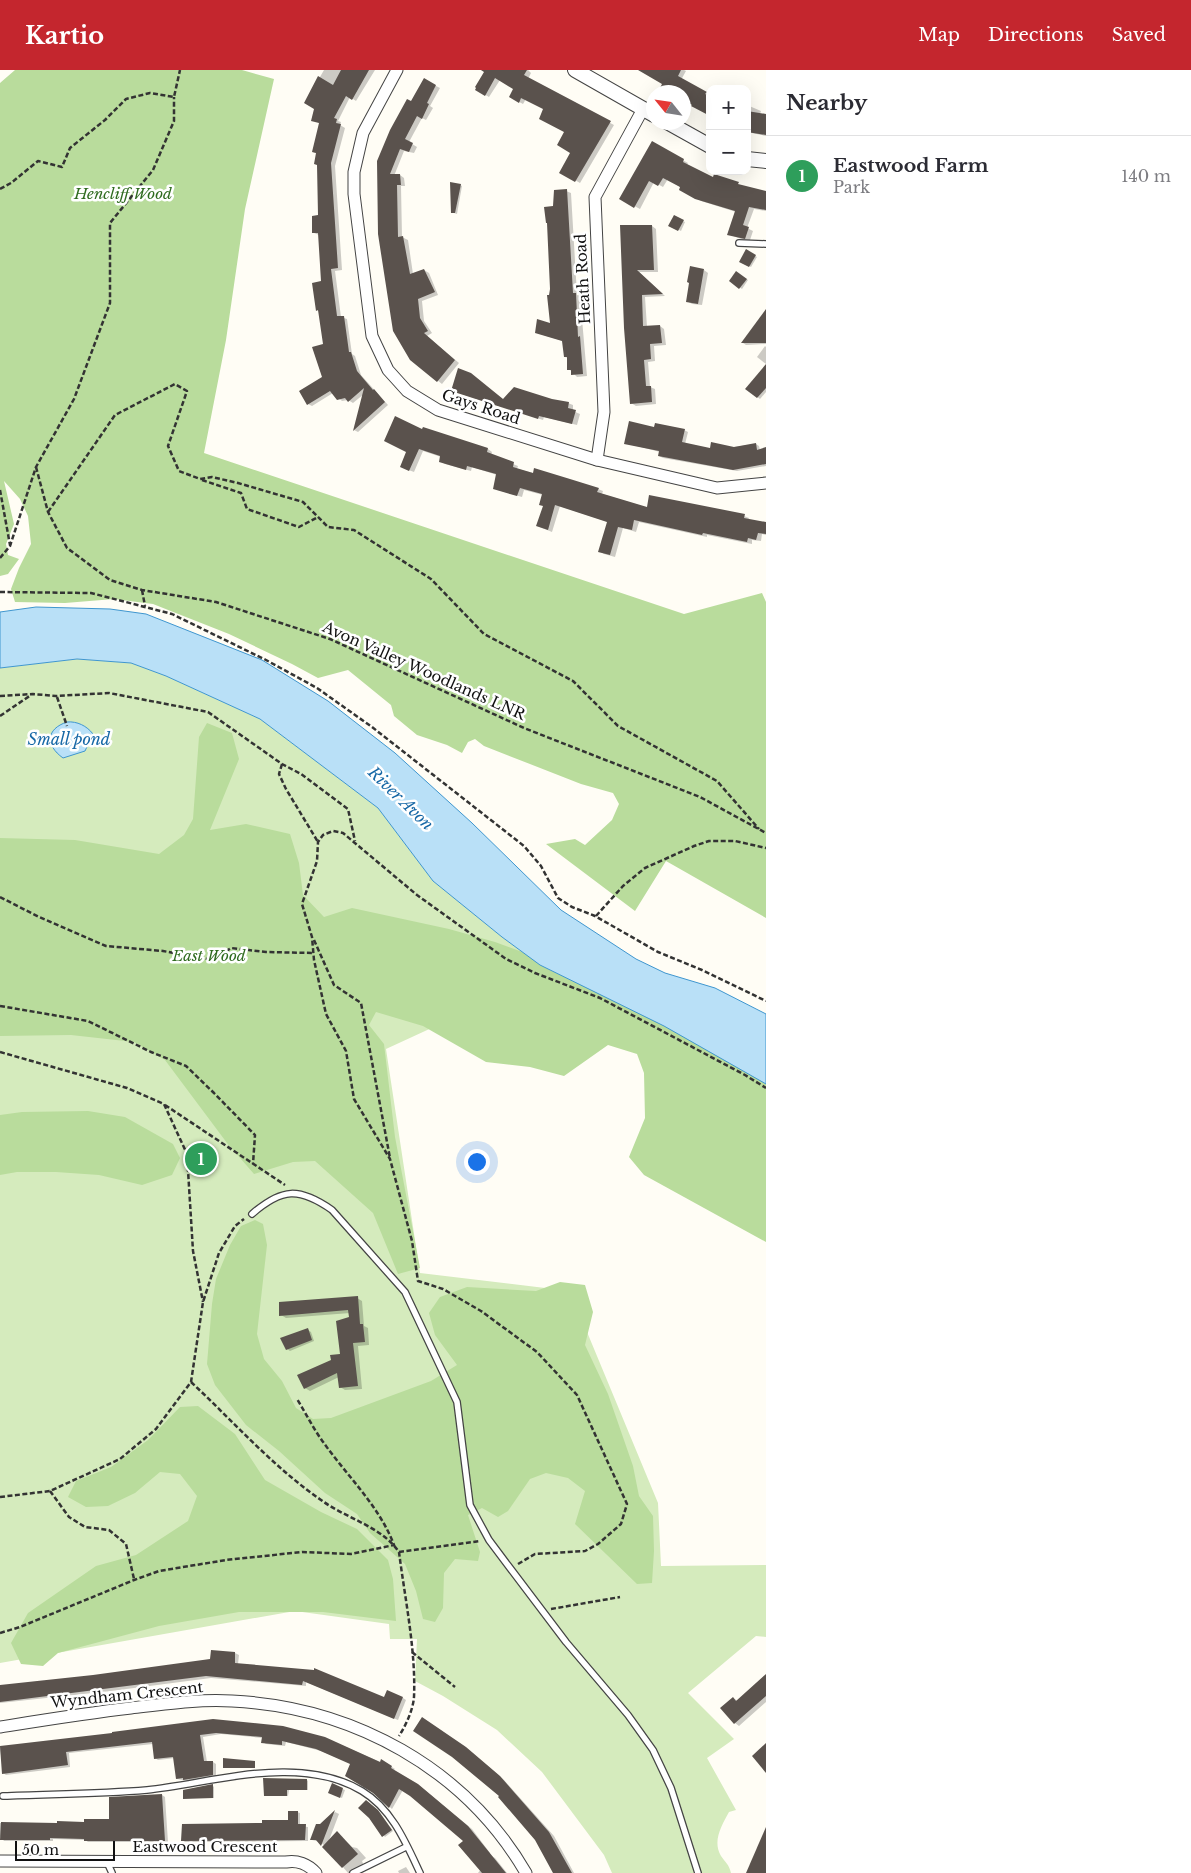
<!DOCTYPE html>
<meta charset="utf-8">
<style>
body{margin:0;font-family:"Libre Baskerville",serif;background:#f7f7f7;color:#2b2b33}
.controls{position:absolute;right:15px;top:15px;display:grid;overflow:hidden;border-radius:10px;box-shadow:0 5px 20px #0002}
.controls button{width:45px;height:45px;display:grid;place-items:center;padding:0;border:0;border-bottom:1px solid #e1e1e2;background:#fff;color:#2b2b33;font:25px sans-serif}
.compass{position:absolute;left:646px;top:15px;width:45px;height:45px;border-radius:50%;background:#fff;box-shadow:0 5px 20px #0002;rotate:300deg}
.scale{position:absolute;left:15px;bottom:12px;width:100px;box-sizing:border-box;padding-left:5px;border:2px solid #111;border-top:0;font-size:14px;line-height:18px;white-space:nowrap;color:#111;-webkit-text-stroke:4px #fff;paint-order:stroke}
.you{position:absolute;left:476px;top:1091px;width:18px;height:18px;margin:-12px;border:4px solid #fff;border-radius:50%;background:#1a73e8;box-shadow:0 0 0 8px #1a73e833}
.badge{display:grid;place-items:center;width:32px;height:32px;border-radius:50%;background:#c4262e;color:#fff;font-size:16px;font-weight:700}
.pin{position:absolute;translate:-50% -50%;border:2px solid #fff;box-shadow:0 1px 5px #0006}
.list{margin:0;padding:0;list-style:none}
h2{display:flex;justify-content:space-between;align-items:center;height:65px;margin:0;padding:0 20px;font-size:21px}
h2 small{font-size:16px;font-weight:400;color:#7c7c81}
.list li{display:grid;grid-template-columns:32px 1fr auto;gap:15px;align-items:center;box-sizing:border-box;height:80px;padding:0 20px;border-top:1px solid #e1e1e2}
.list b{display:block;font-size:19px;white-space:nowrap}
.list p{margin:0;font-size:16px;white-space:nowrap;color:#7c7c81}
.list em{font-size:16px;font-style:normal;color:#7c7c81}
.map{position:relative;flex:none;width:766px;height:1803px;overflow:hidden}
header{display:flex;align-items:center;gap:30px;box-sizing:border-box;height:70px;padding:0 25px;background:#c4262e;color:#fff}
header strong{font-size:24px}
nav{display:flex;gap:28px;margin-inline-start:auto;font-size:18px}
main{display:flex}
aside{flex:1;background:#fff}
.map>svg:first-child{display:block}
.green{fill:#d5ebbd}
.forest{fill:#b9dc9c}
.water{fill:#b9e0f7;stroke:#3f96cf}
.shadow{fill:#0003}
.building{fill:#5a524d}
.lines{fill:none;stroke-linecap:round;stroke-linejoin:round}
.service-casing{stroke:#444;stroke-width:8}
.minor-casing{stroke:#444;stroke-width:13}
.tertiary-casing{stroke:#444;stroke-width:16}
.path{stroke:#333;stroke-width:2.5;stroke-dasharray:5 2.5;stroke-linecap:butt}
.service{stroke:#fff;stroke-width:5.5}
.minor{stroke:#fff;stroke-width:11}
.tertiary{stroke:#fff;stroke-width:14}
.labels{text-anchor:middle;stroke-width:5;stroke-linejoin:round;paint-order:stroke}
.park-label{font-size:15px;font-style:italic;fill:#2f6b1f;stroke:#fff}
.street-label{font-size:15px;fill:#111;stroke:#fff}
.water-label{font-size:16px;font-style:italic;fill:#1768a6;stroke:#fff}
</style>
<header>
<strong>Kartio</strong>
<nav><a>Map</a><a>Directions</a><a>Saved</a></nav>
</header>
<main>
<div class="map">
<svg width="766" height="1803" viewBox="0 0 766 1803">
<rect width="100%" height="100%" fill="#fffdf5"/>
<!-- green -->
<path class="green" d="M77,589L131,593L166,606L260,649L378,738L433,811L502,867L540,895L527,914L386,979L420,1203L570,1221L658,1433L661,1496L766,1495V1567L756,1566L688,1623L734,1669L707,1688L736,1740L729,1742C722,1755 712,1771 721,1786C725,1792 729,1794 731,1803H612L604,1785L542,1702L497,1660L443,1626L415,1611L417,1569H390L389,1554L295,1541L0,1593V598Z"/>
<!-- forest -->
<g class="forest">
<path d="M15,0H242L274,9L245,139L226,270L204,383L684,544L762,523L766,532V848L666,791L635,841L546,774L575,769L585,775L612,750L619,734L613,723L581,714L484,676L475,669L468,672L462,683L447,675L417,665L394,646L391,635L348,600L318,608L292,594L229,564L153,534L114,529L65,533L15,532L11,519L19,498L31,474L28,446L20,429L4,411L14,454L6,474L8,485L19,489L8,504L0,506V13Z"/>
<path d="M207,653L232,663L239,689L210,760L246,754L290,764L299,793L303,825L324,847L352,838L449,859L495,872L563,897L766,1008V1172L644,1105L629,1087L645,1048L644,1003L637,984L608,975L564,1006L530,997L486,992L423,956L376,942L369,955L384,974L395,1067L420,1198L398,1204L373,1143L315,1091L293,1092L254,1104L227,1073L165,990L134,972L71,965L0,966V768L75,770L159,784L184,765L193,749L199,667Z"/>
<path d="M88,1041L125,1047L173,1074L180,1088L172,1105L142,1115L99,1105L56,1102H17L0,1105V1045L22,1042Z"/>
<path d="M255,1150L263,1154L267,1175L257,1264L264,1289L282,1311L296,1338L313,1349L331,1348L431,1311L457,1295L435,1265L429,1243L440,1227L467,1217L536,1221L560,1212L585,1215L593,1242L585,1275L608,1324L633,1396L639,1426L653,1446L654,1481L652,1513L637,1514L575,1454L585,1421L568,1408L546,1403L530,1409L508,1441L498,1447L482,1438L468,1445L480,1482L478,1491L455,1489L444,1503L443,1538L435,1552L423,1549L416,1521L405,1494L370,1463L357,1444L325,1423L279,1381L246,1355L215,1315L207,1294L212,1234L216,1209L230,1175L241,1156Z"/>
<path d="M198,1336L235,1364L265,1410L321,1442L357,1459L388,1490L393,1509L396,1551L323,1542H239L159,1556L58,1583L43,1596L21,1594L11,1573L28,1543L96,1496L136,1485L188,1451L197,1426L180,1404L160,1402L135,1423L108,1436L86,1437L68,1427L76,1411L111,1397L148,1370L180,1337Z"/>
</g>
<!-- water -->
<g class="water">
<path d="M36,537L110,539L146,544L262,590L328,631L395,683L472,753L561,840L636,889L665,903L715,918L766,944V1014L664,956L540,895L502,867L433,811L378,738L260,649L166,606L131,593L77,589L0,598V542Z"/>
<path d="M67,652C77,651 87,656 93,664L85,681L63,688C45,675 46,659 67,652Z"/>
</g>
<!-- shadow -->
<g class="shadow">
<path d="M324,0H375L356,31L350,27L338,51L341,52L340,55L345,58L335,96L342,200L335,201L341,247L347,249L352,284L355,286L361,305L388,335L358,362L354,360L364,324L353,333L348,330L342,331L333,323L312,336L308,334L324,307L325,274L320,242L317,240L323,212L319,165L314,163L319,147L318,84L313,82L320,53L312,50L315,38L305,33Z"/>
<path d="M481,0H528L531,3L528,9L614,55L580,113L561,102L572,83L566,62L544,39L526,29L523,34L510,27L515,18L500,10L489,27L477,20L485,2Z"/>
<path d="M640,0H684L686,1L681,10L710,25L693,34L684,29V22H666L661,20L664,13Z"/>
<path d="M424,10L440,18L430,36L433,38L426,50L422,48L409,72L417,77L414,83L404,81L394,106L400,105L404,108L405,116H401L402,167L408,170L413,204L424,200L429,203L438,225L422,231L424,251L432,263L427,266L459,293L442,314L411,289L378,91Z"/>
<path d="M747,35L761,41L760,44L766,45V66L747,62Z"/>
<path d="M652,73L688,93L687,95L714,109L766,122V141L754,139L747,158L753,161L750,170H744L728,164L736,142L701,131L668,109L663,117L654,112L640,139L621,129Z"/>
<path d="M460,115L462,116L457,144L454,143L452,142Z"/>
<path d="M566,121L571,123L577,225L580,226L587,306L577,307L569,299L568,288L565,287L563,271L540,264L551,255L550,226L554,137Z"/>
<path d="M675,147L685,152L681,161L670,155Z"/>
<path d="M621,156H652L656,159L658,202H639L665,226L645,227L647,257L660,256L664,259L666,275L654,276L655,291L648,292L650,317L655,319L656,334L636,336L631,333Z"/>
<path d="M746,181L757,187L751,197L740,191Z"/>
<path d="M704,200L708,203L702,235L692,234L687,231Z"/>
<path d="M737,203L748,210L742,219L731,211Z"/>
<path d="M766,241V274L746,275L743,273Z"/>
<path d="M765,276L766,277V294L757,287Z"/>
<path d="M766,296V322L760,329L747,319Z"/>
<path d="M470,304L504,330H551L568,333L573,335V341L580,344L577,355L544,347L543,350L452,320Z"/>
<path d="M655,358L684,360L688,362L685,374L711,380L756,374L759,376L760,380L766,378V396L737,401L663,388L659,386L660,382L625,373Z"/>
<path d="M424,359L488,379L492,382L491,385L518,396L517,399L598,419L603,421L602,424L648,438L744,446L749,448L748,450L766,453V465L762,464L761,471L752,470V474L707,465V467L639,452L636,462L623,458L615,487L604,484L600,481L608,452L560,436L552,462L542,458L538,456L544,436L543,425L524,420L522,427L498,420L497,405L472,397L471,401L445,394L440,391L441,387L423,381L414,402L406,399Z"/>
<path d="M357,1228L362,1231L364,1256L368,1258L369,1275L358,1276L362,1319L345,1320L340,1317L339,1307L310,1321L305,1318L341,1285L351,1248L350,1243L286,1248L281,1245Z"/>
<path d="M308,1260L311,1262L314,1271L290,1281L287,1279Z"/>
<path d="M212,1581L235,1583L239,1585L238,1594L384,1629L403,1628L406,1630L398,1650L306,1612V1616L211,1608L111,1621L0,1633V1617L93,1606L211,1590Z"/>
<path d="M766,1606V1632L739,1656L735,1653L733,1628L738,1631Z"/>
<path d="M213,1650L325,1668L392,1697L395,1699L393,1701L421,1717L472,1759L490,1783L475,1790L465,1771L411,1725L403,1720L392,1739L374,1722L352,1694L321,1681L286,1672L285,1676L266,1674L263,1672V1668L221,1664L203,1667L207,1692H213L216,1694V1706L188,1711L177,1709L175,1688L158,1690L155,1688L153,1674L69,1683L70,1697L6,1705L3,1703L0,1677L113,1664Z"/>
<path d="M470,1681L504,1710L554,1766L574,1803H555L536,1769L501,1726Z"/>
<path d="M307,1710L308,1711V1720H289L288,1726L265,1725Z"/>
<path d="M333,1715L345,1720L342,1728L332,1724Z"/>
<path d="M213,1716L214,1717V1728H184Z"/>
<path d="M162,1725L165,1727L168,1772H88L85,1770L53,1769V1771H4L0,1766V1753L58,1754L110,1750Z"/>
<path d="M368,1732L380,1743L393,1761L385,1767L370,1747Z"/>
<path d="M297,1742L300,1743V1756L308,1757V1771L185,1772L182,1770L289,1751Z"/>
<path d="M335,1742L339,1744L328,1773L337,1763L352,1777L357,1778L366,1788L362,1791L364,1796L353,1803H348L325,1776L320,1772L312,1770L321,1755Z"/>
<path d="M491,1786L495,1788L507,1803H478Z"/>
<path d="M406,1797L410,1803H399L398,1801Z"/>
</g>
<!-- building -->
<g class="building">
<path d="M341,0H369L352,30L346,26L334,48L337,49L336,53L341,54L331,93L338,198L331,199L337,246H344L349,282H351L357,301L373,320L374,319L385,332L353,361L364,318L348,332L345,328L337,330L330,321L307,335L299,321L322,307L312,277L323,274L318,240L316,241L312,213L321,211L318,163H312V146L318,145L317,95L314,94L316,83L312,82L319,53L311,51L314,39L304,33L318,6L333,15Z"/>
<path d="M481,0H527L524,5L611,51L575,112L559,103L570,83L557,75L564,62L539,49L543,39L521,28L519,33L509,27L513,19L495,8L485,26L475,20L476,18L475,17L484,2Z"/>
<path d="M638,0H681L678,6L707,22L705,24L710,26V46L691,36L692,35L684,30V22H658L662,14Z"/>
<path d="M424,8L436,15L427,33L429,34L422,49L417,46L405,69L413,73L409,82L400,79L390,104H400L401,115H397L398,167L403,166L410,204L424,199L435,222L418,229L420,248L428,261L424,263L455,290L437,312L410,290L393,261L378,164L377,91L390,60L407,29L411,31Z"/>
<path d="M747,41L766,44V65L747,62Z"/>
<path d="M652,71L684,89L683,92L713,107L714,104L739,112L738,114L766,121V140L749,137L743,155L749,157L745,169L727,165L735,141L695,129L679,120L680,117L663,108L658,116L649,111L634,138L619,129Z"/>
<path d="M450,112L461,114L455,143H451Z"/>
<path d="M567,119L573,223H576L578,267L580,266L583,304L571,305V300H567V287H564L562,271L535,263L537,249L550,253L547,225H549L550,219L547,153H546L544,137L553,136L554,120Z"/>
<path d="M674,145L684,150L678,161L668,156Z"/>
<path d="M620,155H652L654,200H637L663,224L642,225L643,256L660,255L662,273L650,274L651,289L644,290L646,316H651L652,332L630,334L624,258Z"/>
<path d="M746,179L756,185L749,197L739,192Z"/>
<path d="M690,196L704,199L698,234L686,232L689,213L687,212Z"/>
<path d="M736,201L747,209L739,219L729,211Z"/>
<path d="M766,239V273H741Z"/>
<path d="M766,294V318L757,328L745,319Z"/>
<path d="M458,298L471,303L503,329L514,317L552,329L569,332L568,338L576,340L572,354L539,346L538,349L451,321Z"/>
<path d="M395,346L422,359L423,357L488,378L487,382L514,392L513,397L533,403L534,398L570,409L599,418L597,422L647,437L649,425L745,444L744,448L766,452V464L758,463L756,470L748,468L747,472L703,463L702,465L634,450L632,460L618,457L610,485L598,482L607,452L555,435L548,460L536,456L543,436L539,435L542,424L520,418L517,426L493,419L496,404L467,396L466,400L439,392L440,386L419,379L409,401L400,397L406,382L384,371Z"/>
<path d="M629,351L654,357L655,353L685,359L682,372L710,378L711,372L734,377L756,373L757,380L766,377V394L733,400L658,386L659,381L624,374Z"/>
<path d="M358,1226L360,1254H363L365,1272L353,1273L358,1316L339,1318L337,1303L304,1319L297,1305L331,1290L330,1285L340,1284L336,1251L349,1247L348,1240L279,1246V1232Z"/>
<path d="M308,1258L312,1270L286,1280L280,1268Z"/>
<path d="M211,1580L235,1582V1593L314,1600V1598L384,1627L387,1620L403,1627L394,1649L303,1611L302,1615L206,1606L0,1632V1615L93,1605L210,1589Z"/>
<path d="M766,1604V1626L734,1654L720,1638L733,1627L736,1631Z"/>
<path d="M422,1647L466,1677L500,1706L549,1762L572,1803H553L535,1770L498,1727L499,1726L452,1687L413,1661Z"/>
<path d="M213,1649L283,1656L325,1667L380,1692L381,1689L392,1696L391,1698L418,1714L468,1756L506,1803H482L458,1775L463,1771L410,1726L399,1719L389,1738L373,1723L345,1706L350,1694L316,1679L282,1671V1675L261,1673L262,1667L216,1663L200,1665L204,1691H213V1705L183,1710V1708L176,1709L173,1687L154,1689L152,1672L66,1682L68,1695L2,1704L0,1676L112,1663V1662Z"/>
<path d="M766,1673V1703L752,1686Z"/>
<path d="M223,1688L255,1691V1698H223Z"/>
<path d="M263,1708L307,1709V1720H287V1726H264Z"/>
<path d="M332,1713L343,1718L340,1728L328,1723Z"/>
<path d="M213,1714V1728L183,1729V1720Z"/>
<path d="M162,1724L165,1771H84V1769L50,1768V1770H0L1,1752L57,1753V1751L84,1752V1749H109V1727Z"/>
<path d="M366,1730L378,1740L392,1760L382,1767L369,1748L358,1738Z"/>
<path d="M335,1740L321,1776L316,1770H310L316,1754H320Z"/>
<path d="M288,1741H298V1754H306L305,1770L181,1771L182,1754L262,1753V1750H288Z"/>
<path d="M766,1757V1803H746Z"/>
<path d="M337,1761L358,1784L342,1798L322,1777Z"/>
</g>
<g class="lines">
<!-- service casing -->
<g class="service-casing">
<g id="service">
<path d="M739,173L766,174"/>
<path d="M252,1144C282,1118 299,1117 332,1140L405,1222L457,1332L470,1435L489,1470L510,1498L566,1572L628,1645L653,1680L671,1718L698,1803"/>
<path d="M3,1726C51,1724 99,1724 147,1720C214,1713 299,1683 362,1721C392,1739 406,1773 420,1803"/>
<path d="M107,1792L112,1803"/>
<path d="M353,1803L406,1777"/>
</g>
</g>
<!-- minor casing -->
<g class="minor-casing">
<g id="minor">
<path d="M397,0L363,63L354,102V124L372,266L388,300L407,321L438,340L597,390L717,418L766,413"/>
<path d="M597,390L604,342L595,127L643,39"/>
<path d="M0,1657C44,1650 87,1643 131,1638C165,1634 198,1629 232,1631C353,1637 465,1698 526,1803"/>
<path d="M0,1791L286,1792C297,1790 308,1794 316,1803"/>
</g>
</g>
<!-- tertiary casing -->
<g class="tertiary-casing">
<g id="tertiary">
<path d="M575,0L654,45"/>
<path d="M667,52L710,76"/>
<path d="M747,89L766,91"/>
</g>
</g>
<!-- path -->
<g class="path">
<path d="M0,119L11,113L38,91L62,97L70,78L105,50L126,29L150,23L174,27L180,0"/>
<path d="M36,397L48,442L67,478L110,510L142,520L216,532L330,569L524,658L700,727L766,763"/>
<path d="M202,410L241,423L247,439L299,457L318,447"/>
<path d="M0,420L10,475"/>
<path d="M48,442L115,345L175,314L187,321L168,376L179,401L200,409L212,407L238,413L303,432L328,457L354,460L431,509L484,564L573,611L618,656L717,711L759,759"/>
<path d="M0,488L10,476L36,397L74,329L110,233V153L153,100L174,51V27"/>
<path d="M142,520L145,536"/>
<path d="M0,522L91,523L172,544L266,590L317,618L372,657L524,776L541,796L558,828L572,837L595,846L658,882L702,900L766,931"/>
<path d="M0,626L33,624L56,626L109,623L208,642L282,694L301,704L348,739L355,771"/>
<path d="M57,627L67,656"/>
<path d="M0,646L31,625"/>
<path d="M282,694L279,704L286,719L318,772"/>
<path d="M0,827L39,847L106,876L163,881L212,890L231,878L266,882L314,883"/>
<path d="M596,846L623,816L645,798L694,776L709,771H735L766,778"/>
<path d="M314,870L334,915L361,933L390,1088"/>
<path d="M0,936L88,951L151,982L186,996L214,1023L255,1065L253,1094"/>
<path d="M0,982L127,1018L164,1034L187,1084L193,1181L203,1232"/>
<path d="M165,1035L285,1115"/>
<path d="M191,1312C234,1352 275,1399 324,1432C348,1449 382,1457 399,1482C405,1529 416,1581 414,1627C413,1640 406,1655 399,1666"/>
<path d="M50,1421L69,1447L85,1457L109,1460L126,1474L134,1509"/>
<path d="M0,1427L50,1421L120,1389L156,1359L191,1312L203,1232L219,1183L235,1156L244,1149"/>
<path d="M399,1482L480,1471"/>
<path d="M518,1494L535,1484L585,1481L598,1474L621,1454L627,1434L577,1325L537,1282L481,1241L443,1219L418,1211L412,1171L390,1089L354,1029L346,981L326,944L314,890L312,867L302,834L317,791L318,772L323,765L333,761L343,763L417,825L506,889L535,903L600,928L745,1005L766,1018"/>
<path d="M551,1539L620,1527"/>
<path d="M0,1563L20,1557L134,1510L159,1501L226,1490L302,1482L351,1484L394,1475C379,1435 345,1404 321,1369C312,1356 305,1342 297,1329"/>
<path d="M412,1582L455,1617"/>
</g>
<!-- service -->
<use href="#service" class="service"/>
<!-- minor -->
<use href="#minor" class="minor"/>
<!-- tertiary -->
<use href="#tertiary" class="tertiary"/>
</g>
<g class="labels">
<!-- park labels -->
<g class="park-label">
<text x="123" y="129">Hencliff Wood</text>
<text x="209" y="891">East Wood</text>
</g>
<!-- street labels -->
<g class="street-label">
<text transform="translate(583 209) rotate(-93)" y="5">Heath Road</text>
<text transform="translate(481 337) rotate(18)" y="5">Gays Road</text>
<text transform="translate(424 601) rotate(24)" y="5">Avon Valley Woodlands LNR</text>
<text transform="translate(127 1625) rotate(-6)" y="5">Wyndham Crescent</text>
<text x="205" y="1782">Eastwood Crescent</text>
</g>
<!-- water labels -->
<g class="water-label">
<text x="69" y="675">Small pond</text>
<text transform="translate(401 728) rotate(44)" y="6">River Avon</text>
</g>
</g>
</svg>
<div class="controls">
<button>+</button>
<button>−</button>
</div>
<svg class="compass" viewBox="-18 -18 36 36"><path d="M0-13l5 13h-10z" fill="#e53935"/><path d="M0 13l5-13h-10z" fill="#7c7c81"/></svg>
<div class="scale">50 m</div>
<div class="you"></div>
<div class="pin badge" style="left:201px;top:1089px;background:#2e9e5b">1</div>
</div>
<aside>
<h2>Nearby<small></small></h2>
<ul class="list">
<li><span class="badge" style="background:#2e9e5b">1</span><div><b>Eastwood Farm</b><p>Park</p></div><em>140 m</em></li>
</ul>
</aside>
</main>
